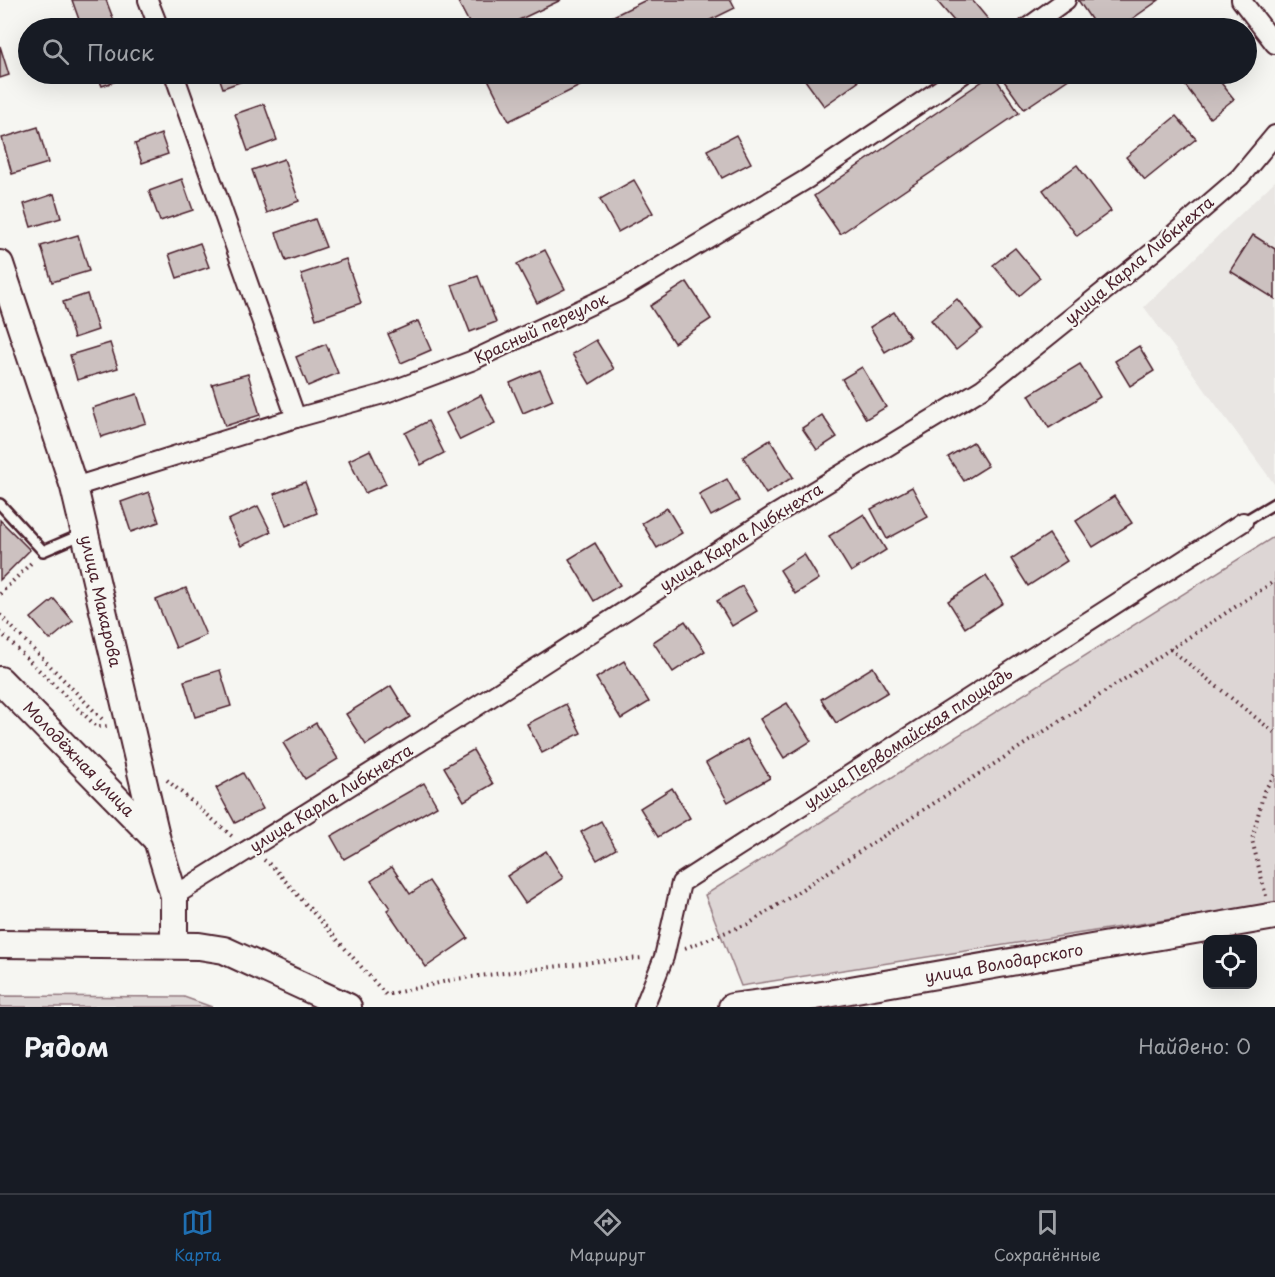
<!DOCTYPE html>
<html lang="ru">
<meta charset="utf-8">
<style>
body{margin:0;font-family:"Playpen Sans",sans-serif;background:#20242c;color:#f1f3f6}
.controls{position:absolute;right:18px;bottom:18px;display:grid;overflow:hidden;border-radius:12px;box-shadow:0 6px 24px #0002}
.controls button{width:54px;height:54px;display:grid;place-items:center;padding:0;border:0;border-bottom:2px solid #363941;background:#171b24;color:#f1f3f6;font:30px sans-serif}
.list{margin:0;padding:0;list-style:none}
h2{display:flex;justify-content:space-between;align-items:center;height:78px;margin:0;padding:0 24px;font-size:26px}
h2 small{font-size:20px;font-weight:400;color:#9ea1a6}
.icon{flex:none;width:33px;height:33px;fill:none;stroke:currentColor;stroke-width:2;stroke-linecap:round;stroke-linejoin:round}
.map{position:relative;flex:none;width:1275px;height:1007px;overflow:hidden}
.search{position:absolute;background:#171b24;box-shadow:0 6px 24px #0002;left:18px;right:18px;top:18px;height:66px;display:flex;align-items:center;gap:15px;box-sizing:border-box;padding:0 21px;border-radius:33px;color:#9ea1a6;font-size:22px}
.sheet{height:186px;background:#171b24}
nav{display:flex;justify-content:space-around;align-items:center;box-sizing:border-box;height:84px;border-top:2px solid #363941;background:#171b24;font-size:16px;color:#9ea1a6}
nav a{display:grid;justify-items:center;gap:3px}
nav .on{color:#1f6fb2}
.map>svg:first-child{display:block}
.built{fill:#e9e6e3}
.green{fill:#ddd6d5;stroke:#947a80;stroke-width:1.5}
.building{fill:#ccc1c0;stroke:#4a1f2b;stroke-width:1.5}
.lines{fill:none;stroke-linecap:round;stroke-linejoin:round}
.lane-casing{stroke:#4a1f2b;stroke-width:14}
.street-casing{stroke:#4a1f2b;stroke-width:22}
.secondary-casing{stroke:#4a1f2b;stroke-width:30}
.path{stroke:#4a1f2b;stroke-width:4;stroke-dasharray:1.5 4.5;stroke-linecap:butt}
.lane{stroke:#f6f6f2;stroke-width:9}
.street{stroke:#f6f6f2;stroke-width:18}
.secondary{stroke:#f6f6f2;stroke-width:26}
.labels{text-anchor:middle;stroke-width:4.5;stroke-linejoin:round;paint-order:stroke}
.street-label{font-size:16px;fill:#4a1f2b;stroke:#f6f6f2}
</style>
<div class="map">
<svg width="1275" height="1007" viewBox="0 0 1275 1007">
<rect width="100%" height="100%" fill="#f6f6f2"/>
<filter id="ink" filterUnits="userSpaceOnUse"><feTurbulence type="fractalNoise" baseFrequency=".0167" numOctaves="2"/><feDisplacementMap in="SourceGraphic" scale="12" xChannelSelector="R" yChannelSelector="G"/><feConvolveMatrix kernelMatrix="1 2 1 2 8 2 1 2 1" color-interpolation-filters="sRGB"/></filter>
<g filter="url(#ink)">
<!-- built -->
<path class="built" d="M1275,181V485L1144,307Z"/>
<!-- green -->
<g class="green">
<path d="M1275,536V903L741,986L705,895Z"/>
<path d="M0,996L184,997L212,1007H0Z"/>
</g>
<!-- building -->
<g class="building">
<path d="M72,0H106L116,26L109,28H82Z"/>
<path d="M457,0H561L502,28H472Z"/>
<path d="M646,0H731L735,8L694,28H589Z"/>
<path d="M936,0H972L992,24L987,28H960Z"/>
<path d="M1078,0H1159L1119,28H1097Z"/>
<path d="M0,46L9,75L0,78Z"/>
<path d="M97,74H136L102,86Z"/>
<path d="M218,74H262L223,88Z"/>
<path d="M499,74H604L509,121L488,79Z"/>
<path d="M805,74H853L858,82L824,106L802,76Z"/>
<path d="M993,74L1019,113L840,234L814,196Z"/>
<path d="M1015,74H1076L1024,109L1004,81Z"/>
<path d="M1181,74H1214L1234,99L1210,118L1178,76Z"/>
<path d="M264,104L277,140L248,151L235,114Z"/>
<path d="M1176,116L1196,139L1145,180L1126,157Z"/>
<path d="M38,127L48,163L12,174L2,138Z"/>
<path d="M161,134L168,154L142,163L135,144Z"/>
<path d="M736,135L751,163L722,178L707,150Z"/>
<path d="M284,159L299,201L267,213L252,170Z"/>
<path d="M1077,165L1111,211L1077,236L1043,190Z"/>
<path d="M182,179L193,210L160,221L149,191Z"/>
<path d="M634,180L653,213L618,232L600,199Z"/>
<path d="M54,194L61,218L31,227L24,204Z"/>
<path d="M315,219L326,247L286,261L276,233Z"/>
<path d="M78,235L89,271L52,282L41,246Z"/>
<path d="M1253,235L1275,249V299L1230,271Z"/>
<path d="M200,243L209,267L177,278L169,254Z"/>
<path d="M1015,248L1040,278L1019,296L993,265Z"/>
<path d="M545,250L565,289L537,303L517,264Z"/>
<path d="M346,259L361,303L316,319L301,274Z"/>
<path d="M478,276L496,322L470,332L452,285Z"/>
<path d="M687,282L711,319L674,343L650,306Z"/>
<path d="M87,294L98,330L74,338L63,302Z"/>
<path d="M957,299L982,329L956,350L931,320Z"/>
<path d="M894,312L910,337L885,352L870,327Z"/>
<path d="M418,321L431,350L401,363L388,334Z"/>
<path d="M596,340L614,369L590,384L572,354Z"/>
<path d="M110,343L118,368L77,380L70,355Z"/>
<path d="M326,344L338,373L308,386L296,357Z"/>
<path d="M1139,346L1154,371L1130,386L1115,361Z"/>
<path d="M1080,364L1100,397L1049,428L1029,395Z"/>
<path d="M862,367L886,407L866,419L842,379Z"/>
<path d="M540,370L553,400L523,413L510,383Z"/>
<path d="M248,374L260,415L225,426L212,384Z"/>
<path d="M137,394L146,423L101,437L92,408Z"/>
<path d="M481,395L495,423L460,440L446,413Z"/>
<path d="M822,415L837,437L817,450L802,428Z"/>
<path d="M428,421L444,453L421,465L405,433Z"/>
<path d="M770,440L793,477L766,494L743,457Z"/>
<path d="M973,442L988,466L964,481L948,457Z"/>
<path d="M370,450L386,484L365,493L349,460Z"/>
<path d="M727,479L739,501L711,516L699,494Z"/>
<path d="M305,482L317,513L286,526L274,494Z"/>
<path d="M912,487L928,517L887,539L871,509Z"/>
<path d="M149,492L159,522L131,532L121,502Z"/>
<path d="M1114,496L1132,523L1093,547L1076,521Z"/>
<path d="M258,506L271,532L241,546L228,520Z"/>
<path d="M667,508L682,533L657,548L642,523Z"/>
<path d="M864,514L886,550L851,572L829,536Z"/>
<path d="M0,520L30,550L0,580Z"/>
<path d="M1049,534L1067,561L1028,586L1011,559Z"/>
<path d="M595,543L620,585L594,601L569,559Z"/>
<path d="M804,554L819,579L795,594L780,570Z"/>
<path d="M986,576L1003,603L965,628L948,601Z"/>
<path d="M742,586L757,611L732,626L717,601Z"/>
<path d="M186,588L206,635L176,648L156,600Z"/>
<path d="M54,599L73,621L50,640L31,618Z"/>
<path d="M685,621L705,651L673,672L653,642Z"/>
<path d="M624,661L649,702L621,719L596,678Z"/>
<path d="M873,667L888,692L836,723L821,699Z"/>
<path d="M220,670L231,706L195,717L184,681Z"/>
<path d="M391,686L410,717L366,745L346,714Z"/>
<path d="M787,703L811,741L784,758L760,719Z"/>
<path d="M566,704L581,733L542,753L527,724Z"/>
<path d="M316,723L338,759L305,779L283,743Z"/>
<path d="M747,739L770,778L728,802L706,763Z"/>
<path d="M473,750L493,784L464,801L444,767Z"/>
<path d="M243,773L263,809L235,823L216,788Z"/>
<path d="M424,783L437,806L344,859L331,836Z"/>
<path d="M672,788L690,818L658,837L640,808Z"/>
<path d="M601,821L616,849L597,860L581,832Z"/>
<path d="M546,851L563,878L525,903L507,876Z"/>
<path d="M392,867L410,894L429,881L468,938L426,967L387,910L390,908L371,881Z"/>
</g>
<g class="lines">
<!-- lane casing -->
<g class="lane-casing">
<g id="lane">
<path d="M0,504L43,551L83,534"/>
<path d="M1243,522L1275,503"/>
</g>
</g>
<!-- street casing -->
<g class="street-casing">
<g id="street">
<path d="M148,0L159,28"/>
<path d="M1241,0L1275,44"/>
<path d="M1027,28L1066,0"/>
<path d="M174,74L296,418"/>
<path d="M74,487L296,418L383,394L471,361L618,292L807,179L963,74"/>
<path d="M174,896L471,710L771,517L982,389L1153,252L1240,177L1275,135"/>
<path d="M644,1007L664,957L681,883L1243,522"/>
</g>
</g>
<!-- secondary casing -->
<g class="secondary-casing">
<g id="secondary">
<path d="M0,264L74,487L157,840L174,896V944"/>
<path d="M0,680L155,838"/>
<path d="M0,944L199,946L224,950L348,1007"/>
<path d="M732,1007L816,996L1275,916"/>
</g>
</g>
<!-- path -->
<g class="path">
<path d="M0,594L33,561"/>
<path d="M0,615L105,722"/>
<path d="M0,632L97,727L108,726"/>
<path d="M1170,649L1275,733"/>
<path d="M167,780L234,838"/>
<path d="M264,860L273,867L386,995L456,979L600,961L643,958"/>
<path d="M1266,896L1252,840L1264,791L1275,775"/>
<path d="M685,948L750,923L1275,581"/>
</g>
<!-- lane -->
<use href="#lane" class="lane"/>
<!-- street -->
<use href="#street" class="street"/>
<!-- secondary -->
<use href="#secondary" class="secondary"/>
</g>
</g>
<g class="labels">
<!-- street labels -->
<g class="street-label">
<text transform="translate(1139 260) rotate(-40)" y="6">улица Карла Либкнехта</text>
<text transform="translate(541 328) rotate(-25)" y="6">Красный переулок</text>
<text transform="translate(741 537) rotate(-32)" y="6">улица Карла Либкнехта</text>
<text transform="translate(101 601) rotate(77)" y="6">улица Макарова</text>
<text transform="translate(908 738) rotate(-33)" y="6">улица Первомайская площадь</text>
<text transform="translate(79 759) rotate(46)" y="6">Молодёжная улица</text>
<text transform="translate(331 798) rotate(-32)" y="6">улица Карла Либкнехта</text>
<text transform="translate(1004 963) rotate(-10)" y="6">улица Володарского</text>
</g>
</g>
</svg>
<div class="controls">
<button><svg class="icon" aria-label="locate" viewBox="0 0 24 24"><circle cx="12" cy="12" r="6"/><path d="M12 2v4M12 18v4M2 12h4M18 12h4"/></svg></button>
</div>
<div class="search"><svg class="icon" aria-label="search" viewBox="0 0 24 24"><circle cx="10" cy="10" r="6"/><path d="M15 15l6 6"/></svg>Поиск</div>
</div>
<section class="sheet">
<h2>Рядом<small>Найдено: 0</small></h2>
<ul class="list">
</ul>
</section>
<nav>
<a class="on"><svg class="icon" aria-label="map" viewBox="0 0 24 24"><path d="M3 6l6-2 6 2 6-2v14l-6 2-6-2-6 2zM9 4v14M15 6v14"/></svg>Карта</a>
<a><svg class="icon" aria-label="directions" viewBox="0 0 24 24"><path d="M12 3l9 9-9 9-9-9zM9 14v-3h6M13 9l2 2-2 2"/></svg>Маршрут</a>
<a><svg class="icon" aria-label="saved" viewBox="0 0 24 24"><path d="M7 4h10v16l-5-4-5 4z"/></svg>Сохранённые</a>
</nav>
